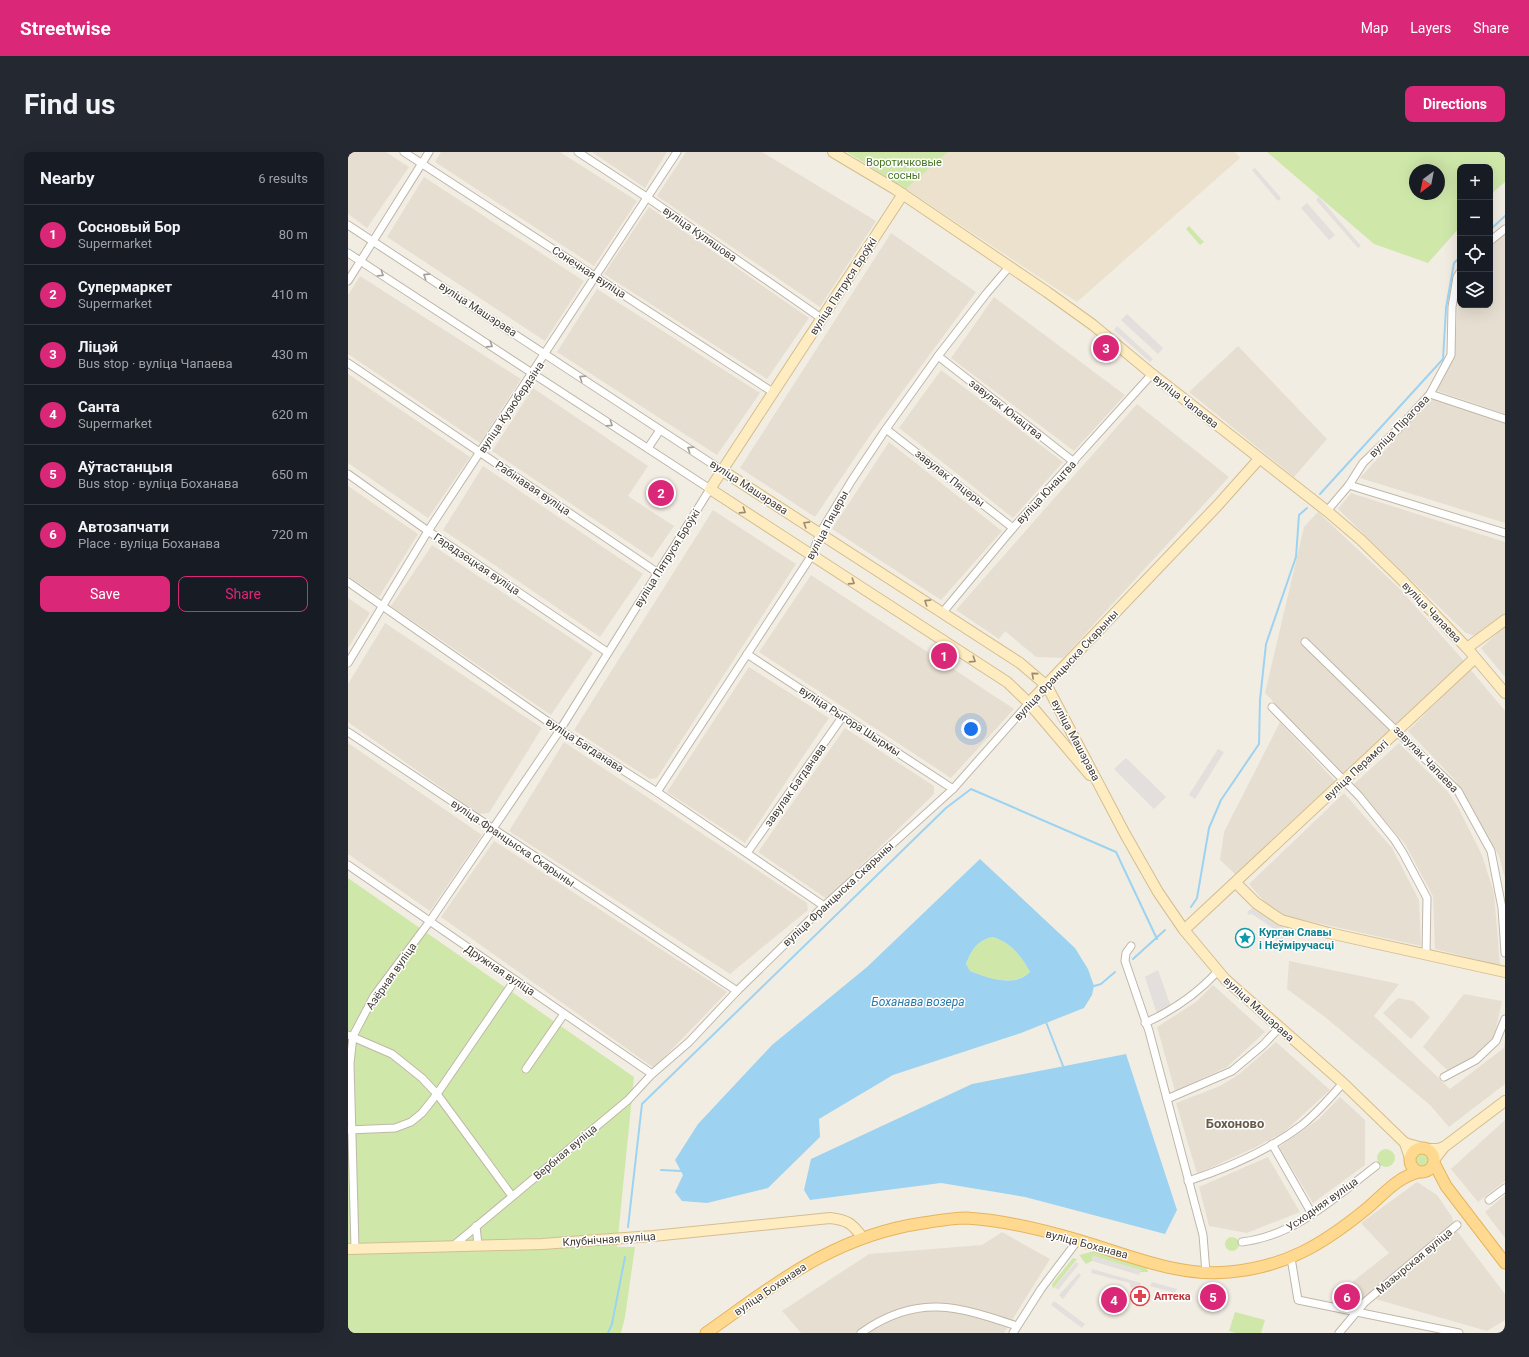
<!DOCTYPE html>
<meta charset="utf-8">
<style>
body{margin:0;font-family:Roboto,sans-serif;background:#242831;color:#f1f3f6}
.controls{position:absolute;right:12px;top:12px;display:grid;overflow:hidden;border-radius:8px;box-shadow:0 4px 16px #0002}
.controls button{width:36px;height:36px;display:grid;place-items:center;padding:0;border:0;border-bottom:1px solid #363941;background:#171b24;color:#f1f3f6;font:20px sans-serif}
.compass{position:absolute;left:1061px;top:12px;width:36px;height:36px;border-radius:50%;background:#171b24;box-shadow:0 4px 16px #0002;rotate:212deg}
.you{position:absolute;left:623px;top:577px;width:14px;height:14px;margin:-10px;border:3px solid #fff;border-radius:50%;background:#1a73e8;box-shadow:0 0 0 6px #1a73e833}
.badge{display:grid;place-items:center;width:26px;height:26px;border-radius:50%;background:#db2777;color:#fff;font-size:13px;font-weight:700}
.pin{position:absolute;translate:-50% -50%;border:2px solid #fff;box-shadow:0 1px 4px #0006}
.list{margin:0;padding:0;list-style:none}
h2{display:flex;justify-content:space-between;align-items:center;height:52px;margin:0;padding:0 16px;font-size:17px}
h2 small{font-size:13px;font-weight:400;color:#9ea1a6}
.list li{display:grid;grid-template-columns:26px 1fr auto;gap:12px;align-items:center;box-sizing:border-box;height:60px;padding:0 16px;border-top:1px solid #363941}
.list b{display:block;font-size:15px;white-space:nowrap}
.list p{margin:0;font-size:13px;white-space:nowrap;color:#9ea1a6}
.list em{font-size:13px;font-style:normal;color:#9ea1a6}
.actions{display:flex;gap:8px;padding:12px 16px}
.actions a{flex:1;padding:9px 0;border:1px solid #db2777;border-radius:8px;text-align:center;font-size:14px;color:#db2777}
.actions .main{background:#db2777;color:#fff}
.icon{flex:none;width:22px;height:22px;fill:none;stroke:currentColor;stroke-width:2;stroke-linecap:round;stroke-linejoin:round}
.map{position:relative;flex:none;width:1157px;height:1181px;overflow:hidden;border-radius:8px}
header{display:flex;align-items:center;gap:24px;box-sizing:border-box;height:56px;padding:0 20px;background:#db2777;color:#fff}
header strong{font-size:19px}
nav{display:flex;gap:22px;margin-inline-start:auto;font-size:14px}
.intro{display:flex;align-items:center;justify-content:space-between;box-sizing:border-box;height:96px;padding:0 24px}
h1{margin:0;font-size:28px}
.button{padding:10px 18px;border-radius:8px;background:#db2777;color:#fff;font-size:14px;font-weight:700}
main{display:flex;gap:24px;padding:0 24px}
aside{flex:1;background:#171b24;border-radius:8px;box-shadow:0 4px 16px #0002}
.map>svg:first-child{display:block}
.residential{fill:#e6ded1}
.education{fill:#ece1cc}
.green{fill:#cfe8aa;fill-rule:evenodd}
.parking{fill:#e2dfdc}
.water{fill:#9dd3f1;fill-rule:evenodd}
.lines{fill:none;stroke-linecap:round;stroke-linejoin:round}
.stream{stroke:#9dd3f1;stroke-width:2}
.street-casing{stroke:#c0b7a9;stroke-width:9}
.secondary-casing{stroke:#d3be91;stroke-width:12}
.primary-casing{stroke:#e5b55e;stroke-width:13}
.street{stroke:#fff;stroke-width:7}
.secondary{stroke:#ffecc0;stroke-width:10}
.primary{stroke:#ffd98f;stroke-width:11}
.oneway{stroke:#a29e99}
.oneway2{stroke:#988b72}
.labels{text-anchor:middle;stroke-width:3;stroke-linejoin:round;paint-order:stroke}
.park-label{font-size:11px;fill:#497626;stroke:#fff}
.street-label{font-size:11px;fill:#443c33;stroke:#fff}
.culture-label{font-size:11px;font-weight:bold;fill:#0d838f;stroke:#fff;text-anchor:start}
.health-label{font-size:11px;font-weight:bold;fill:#be3a42;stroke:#fff;text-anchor:start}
.water-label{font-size:12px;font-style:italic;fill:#2a7aa8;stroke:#fff}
.quarter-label{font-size:13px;font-weight:bold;fill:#675a4a;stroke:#fff}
</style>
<header>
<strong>Streetwise</strong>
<nav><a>Map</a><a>Layers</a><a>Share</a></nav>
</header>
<div class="intro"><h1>Find us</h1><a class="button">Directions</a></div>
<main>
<aside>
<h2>Nearby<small>6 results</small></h2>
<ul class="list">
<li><span class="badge">1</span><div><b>Сосновый Бор</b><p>Supermarket</p></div><em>80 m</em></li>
<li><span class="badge">2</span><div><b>Супермаркет</b><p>Supermarket</p></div><em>410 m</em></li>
<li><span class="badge">3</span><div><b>Ліцэй</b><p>Bus stop · вуліца Чапаева</p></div><em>430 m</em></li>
<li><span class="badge">4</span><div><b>Санта</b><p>Supermarket</p></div><em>620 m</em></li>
<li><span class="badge">5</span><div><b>Аўтастанцыя</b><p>Bus stop · вуліца Боханава</p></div><em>650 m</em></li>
<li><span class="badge">6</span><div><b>Автозапчати</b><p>Place · вуліца Боханава</p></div><em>720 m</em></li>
</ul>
<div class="actions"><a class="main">Save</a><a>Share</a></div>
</aside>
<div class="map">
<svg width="1157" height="1181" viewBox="0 0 1157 1181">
<rect width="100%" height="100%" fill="#f2ede3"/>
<!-- residential -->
<g class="residential">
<path d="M0,0H38L61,15L19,76L0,62Z"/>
<path d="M93,0H212L289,49L246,114L87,10Z"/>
<path d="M244,0H319L297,36Z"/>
<path d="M338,0H414L528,69L472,155L309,44Z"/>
<path d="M76,25L236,129L197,189L39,85Z"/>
<path d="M301,55L461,166L419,227L256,122Z"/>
<path d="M1157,80V262L1087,238L1106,204L1112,127V153H1142V95Z"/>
<path d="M543,81L628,140L523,282L467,365L392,316Z"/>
<path d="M12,124L173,227L132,291L0,202V143Z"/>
<path d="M249,137L412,241L369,303L209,200Z"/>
<path d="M646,145L777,243L726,299L603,206Z"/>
<path d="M890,194L979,287L946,325L841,240Z"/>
<path d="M593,218L715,310L665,366L551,276Z"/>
<path d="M0,222L122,305L80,366L0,311Z"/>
<path d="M185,236L300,314L280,344L326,374L304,406L144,299Z"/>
<path d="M1084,246L1157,271V371L1012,326Z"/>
<path d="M789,252L881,325L715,506L688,505L657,479L651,487L608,458Z"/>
<path d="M541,290L654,379L593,448L484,377Z"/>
<path d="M135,314L295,422L252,485L95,378Z"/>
<path d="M0,334L70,382L31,445L0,424Z"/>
<path d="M1003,341L1157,390V462L1128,484L1118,481L990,357Z"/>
<path d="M365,358L448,412L309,626L302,627L226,578Z"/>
<path d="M970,360L1051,436L1117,510L995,622L917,541L956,375Z"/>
<path d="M84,393L245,501L203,563L43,454Z"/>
<path d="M463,423L666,557L603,626L411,500Z"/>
<path d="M0,446L22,461L0,496Z"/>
<path d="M37,471L194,576L141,661L131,662L0,570V532Z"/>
<path d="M1157,474V525L1133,496Z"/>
<path d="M401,515L481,566L397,691L319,640Z"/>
<path d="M1122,517L1157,559V727L1151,704L1108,629L1060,579Z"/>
<path d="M932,570L987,629L889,724L872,708L876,680Z"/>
<path d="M497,576L586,634V642L479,747L410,700Z"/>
<path d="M216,590L459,751L460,758L382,822L161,679Z"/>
<path d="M0,591L134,683L82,759L0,702Z"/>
<path d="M1051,591L1100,640L1110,655L1134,703L1146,741L1152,813L1087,797L1085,744L1057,692L1006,632Z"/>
<path d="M996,641L1044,696L1071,748L1073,794L933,763L919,753L901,732Z"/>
<path d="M146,689L379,840L306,916L93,765Z"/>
<path d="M941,809L1051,832L1026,864L1102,937L1156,896L1157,886V932L1101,975L1082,953L977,865L939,837Z"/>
<path d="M865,833L917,880L879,915L827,939L809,875L848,850Z"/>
<path d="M1116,842L1154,849L1145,890L1124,909L1100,919L1075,895Z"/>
<path d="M1050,846L1065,849L1082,865L1063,887L1035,861Z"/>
<path d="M928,890L982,938L936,980L906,996L849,1022L828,951L872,934L890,923Z"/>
<path d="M992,945L1017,968V1013L965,1051L931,995L971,967Z"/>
<path d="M1157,968V1029L1130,1050L1103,1017Z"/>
<path d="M920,1005L952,1060L899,1081L861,1074L851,1035Z"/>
<path d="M1069,1030L1089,1043L1104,1065L1106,1074L1013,1151L991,1152L993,1139L1041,1101L1013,1071Z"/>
<path d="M1157,1043V1086L1137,1060Z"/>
<path d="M1109,1079L1157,1142V1168L1139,1179L1027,1147Z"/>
<path d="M654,1080L702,1107L656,1181H453L434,1159L521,1102L634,1093Z"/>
</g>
<!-- education -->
<path class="education" d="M600,0H887L892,6L729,150L558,37Z"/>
<!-- green -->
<g class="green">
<path d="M499,0H600L558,37Z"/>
<path d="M919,0H1157V30L1142,43V15H1112V75L1080,111L1026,92ZM1067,18H1091V42H1067Z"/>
<path d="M841,74L856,90L852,93L838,77Z"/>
<path d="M0,726L286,925L269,1095H287L277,1165L273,1181H0Z"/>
<path d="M644,785C661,789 674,804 682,820C665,836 641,826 622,819L618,813C623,799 629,788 644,785Z"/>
<circle cx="1038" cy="1006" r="9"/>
<circle cx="1074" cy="1008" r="9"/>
<circle cx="884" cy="1092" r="7"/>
<path d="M747,1099L799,1115L800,1120H792V1118L745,1104L744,1109L738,1112L731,1103Z"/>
<path d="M725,1106L729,1107L705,1137L704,1132Z"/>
<path d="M887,1160L917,1168L913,1181H888L881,1179Z"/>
</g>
<!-- parking -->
<g class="parking">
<path d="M907,16L933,46L930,49L904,18Z"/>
<path d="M971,45L1013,94L1010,96L968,48Z"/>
<path d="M959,51L987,83L981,88L953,56Z"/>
<path d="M779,162L815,196L810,202L773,168Z"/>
<path d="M769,174L805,207L802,210L766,178Z"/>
<path d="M870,597L876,600L847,647L841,643Z"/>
<path d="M778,606L818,645L806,657L766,617Z"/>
<path d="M906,755L936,776L935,788H928L929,779L904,762L901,763L899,760Z"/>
<path d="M810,818L823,855L809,862L797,825Z"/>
<path d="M745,1104L793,1118L791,1123L744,1109Z"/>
<path d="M728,1110L731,1112L710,1138L707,1135Z"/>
<path d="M744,1117L793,1131L791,1137L782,1135V1131L743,1121Z"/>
<path d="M731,1121L733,1123L715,1147L711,1143Z"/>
<path d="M804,1130L829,1137L827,1141L802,1134Z"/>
<path d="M706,1149L737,1172L734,1176L703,1153Z"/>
</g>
<!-- water -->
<g class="water">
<path d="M632,707L727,796L740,817L746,834L744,843L736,856L673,881L545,923L471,967L472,985L420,1036L359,1051L334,1049L327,1040L335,1023L327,1008L350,972L424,893L519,815ZM644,785C661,789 674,804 682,820C666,836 641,826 622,819L618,812C623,799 629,788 644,785Z"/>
<path d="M778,902L829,1058L817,1082L677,1045L593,1031L462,1048L456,1038L463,1007L624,932Z"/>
</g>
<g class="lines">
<!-- stream -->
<g class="stream">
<path d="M1142,78L1157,64"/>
<path d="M972,342L1095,207L1098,156L1106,111L1112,105"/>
<path d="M843,755L849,746L861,676L873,648L911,592L912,548L918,492L948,405L951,363L959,356"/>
<path d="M785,807L817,778"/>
<path d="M746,834L753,832L767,820"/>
<path d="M698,870L715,914"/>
<path d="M313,1018L334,1019"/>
<path d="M280,1075L294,952L598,656L623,637L768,700L809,787"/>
<path d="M260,1181L264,1172L277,1105"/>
</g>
<!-- street casing -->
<g class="street-casing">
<g id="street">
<path d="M56,0L426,241"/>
<path d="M230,0L300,46L473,166"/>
<path d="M0,73L375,319"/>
<path d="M1142,89L1157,77"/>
<path d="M0,101L362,337L212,578L82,769L26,844L5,884L2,911L7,1096"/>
<path d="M0,129L81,0"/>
<path d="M590,204L726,310"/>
<path d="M0,211L310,421"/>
<path d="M1082,242L1157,267"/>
<path d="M538,277L665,376"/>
<path d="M300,296L312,278"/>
<path d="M0,322L80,379L259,500"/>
<path d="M1001,333L1015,311L1050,277L1082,242L1103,203L1104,155L1109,125L1112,120"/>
<path d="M979,359L1001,333L1157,381"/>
<path d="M0,430L212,578L309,640L476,754"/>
<path d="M595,460L665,376L804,222"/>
<path d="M957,490L1110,639L1143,699L1154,756L1157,801"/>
<path d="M399,502L605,637"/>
<path d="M0,511L80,379L329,0"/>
<path d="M924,555L1011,644L1046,687L1055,701L1079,746L1078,802"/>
<path d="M0,580L389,839L476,754L605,637L681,551"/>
<path d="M309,640L464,403L472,381L504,328L538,277L590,204L638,142L661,115"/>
<path d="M399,701L495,564"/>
<path d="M0,713L304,922"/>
<path d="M783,794L778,801L777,809L801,879L855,1083L858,1121"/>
<path d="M797,871C826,858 849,842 870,819"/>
<path d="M0,883L44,902L74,926L89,942L164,1044"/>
<path d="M178,917L216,862"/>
<path d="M1096,925L1128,908L1148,889L1157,867"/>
<path d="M819,947L884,919L915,893L931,876"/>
<path d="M0,978L47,976L63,970L74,961L89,942L167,828"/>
<path d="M924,992L964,1062"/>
<path d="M840,1029C880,1016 920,999 954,973C969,961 982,946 995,931"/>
<path d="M1141,1048L1157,1036"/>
<path d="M128,1074L130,1093"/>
<path d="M894,1090C947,1084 987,1045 1028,1014"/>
<path d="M105,1094L280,948L304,922L341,890L389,839"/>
<path d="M943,1106L950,1148L1111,1181"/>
<path d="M513,1181C569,1141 610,1154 669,1174"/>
<path d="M665,1181L693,1137L730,1088"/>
<path d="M991,1181L1017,1150L1109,1073"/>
</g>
</g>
<!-- secondary casing -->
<g class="secondary-casing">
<g id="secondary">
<path d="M485,0L547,37L699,140L745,173L804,222L979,359L1013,388L1053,427L1119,496L1157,541"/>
<path d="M555,42L362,337L659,530L681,551L742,623"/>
<path d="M375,319L672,511L699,534L777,682L810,740L836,778L877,827L995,931L1057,991L1071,995"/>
<path d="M1119,496L1157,468"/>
<path d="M681,551L870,353L911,307"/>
<path d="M888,731L908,751L933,768L981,781L1157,820"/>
<path d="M836,778L1127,506"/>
<path d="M1057,991L1062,1006"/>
<path d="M1080,997H1090L1096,995"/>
<path d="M1086,1008L1096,995L1157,949"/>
<path d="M0,1097L194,1092L305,1084L482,1066C499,1068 504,1071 514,1085"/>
</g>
</g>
<!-- primary casing -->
<g class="primary-casing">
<g id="primary">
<circle cx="1074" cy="1008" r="12"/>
<path d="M1086,1011L1098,1034L1157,1111"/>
<path d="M358,1181C429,1131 486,1084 575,1071C589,1069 603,1066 618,1066C656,1068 696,1078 733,1089C780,1103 830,1125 881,1120C937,1115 974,1093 1017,1058C1033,1045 1050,1024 1071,1020"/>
</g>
</g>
<!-- street -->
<use href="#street" class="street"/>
<!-- secondary -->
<use href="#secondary" class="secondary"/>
<!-- primary -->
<use href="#primary" class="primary"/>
</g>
<!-- one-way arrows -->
<defs><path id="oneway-chevron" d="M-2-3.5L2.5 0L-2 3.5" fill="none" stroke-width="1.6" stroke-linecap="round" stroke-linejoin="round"/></defs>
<g class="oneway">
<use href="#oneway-chevron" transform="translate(33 122) rotate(33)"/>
<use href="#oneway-chevron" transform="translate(78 124) rotate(-147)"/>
<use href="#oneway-chevron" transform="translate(142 193) rotate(33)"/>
<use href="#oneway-chevron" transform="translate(234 226) rotate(-147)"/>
<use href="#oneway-chevron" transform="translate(262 272) rotate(33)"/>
<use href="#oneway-chevron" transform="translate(342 297) rotate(-147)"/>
</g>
<g class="oneway2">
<use href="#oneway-chevron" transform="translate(395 359) rotate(33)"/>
<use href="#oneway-chevron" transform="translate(458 372) rotate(-148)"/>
<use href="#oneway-chevron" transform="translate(504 430) rotate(33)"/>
<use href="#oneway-chevron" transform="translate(579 450) rotate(-147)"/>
<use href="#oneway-chevron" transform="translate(625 508) rotate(33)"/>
<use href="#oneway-chevron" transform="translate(686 523) rotate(-139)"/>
</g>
<!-- icons -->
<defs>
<g id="sight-ring" transform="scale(1)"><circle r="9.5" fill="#fff" stroke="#0f9aa8" stroke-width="1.5"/><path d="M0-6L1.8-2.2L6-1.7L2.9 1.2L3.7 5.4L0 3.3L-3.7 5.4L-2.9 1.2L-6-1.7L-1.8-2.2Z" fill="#0f9aa8"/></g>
<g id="pharmacy-ring" transform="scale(1)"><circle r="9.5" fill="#fff" stroke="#e0444e" stroke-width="1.5"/><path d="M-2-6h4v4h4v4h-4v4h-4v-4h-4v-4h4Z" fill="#e0444e"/></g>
</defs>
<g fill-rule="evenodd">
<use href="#sight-ring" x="897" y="786"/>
<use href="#pharmacy-ring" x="792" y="1144"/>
</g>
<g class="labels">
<!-- park labels -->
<g class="park-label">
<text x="556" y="14">Воротичковые<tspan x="556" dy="13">сосны</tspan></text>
</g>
<!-- street labels -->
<g class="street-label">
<text transform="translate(352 82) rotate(35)" y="4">вуліца Куляшова</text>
<text transform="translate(241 120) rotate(33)" y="4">Сонечная вуліца</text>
<text transform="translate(495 134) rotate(-57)" y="4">вуліца Пятруся Броўкі</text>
<text transform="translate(130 157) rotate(33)" y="4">вуліца Машэрава</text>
<text transform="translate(838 249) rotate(38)" y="4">вуліца Чапаева</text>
<text transform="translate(163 255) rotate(-56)" y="4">вуліца Кузюбердзіна</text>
<text transform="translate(658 257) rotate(38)" y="4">завулак Юнацтва</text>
<text transform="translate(1051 274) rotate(-46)" y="4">вуліца Пірагова</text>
<text transform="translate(602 326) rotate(38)" y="4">завулак Пяцеры</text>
<text transform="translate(401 335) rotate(33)" y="4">вуліца Машэрава</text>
<text transform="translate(185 336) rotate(34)" y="4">Рабінавая вуліца</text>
<text transform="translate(698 340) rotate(-47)" y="4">вуліца Юнацтва</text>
<text transform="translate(479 373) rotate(-62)" y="4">вуліца Пяцеры</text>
<text transform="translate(319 406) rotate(-58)" y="4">вуліца Пятруся Броўкі</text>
<text transform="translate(129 412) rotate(34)" y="4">Гарадзецкая вуліца</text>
<text transform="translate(1084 460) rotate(46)" y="4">вуліца Чапаева</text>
<text transform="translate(718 513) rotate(-47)" y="4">вуліца Францыска Скарыны</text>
<text transform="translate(502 569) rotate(33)" y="4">вуліца Рыгора Шырмы</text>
<text transform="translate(728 588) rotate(62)" y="4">вуліца Машэрава</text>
<text transform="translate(237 593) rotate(33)" y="4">вуліца Багданава</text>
<text transform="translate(1078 607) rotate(46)" y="4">завулак Чапаева</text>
<text transform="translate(1008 618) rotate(-43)" y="4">вуліца Перамогі</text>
<text transform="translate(447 633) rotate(-55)" y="4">завулак Багданава</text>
<text transform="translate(165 691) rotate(34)" y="4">вуліца Францыска Скарыны</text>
<text transform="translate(490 742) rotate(-43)" y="4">вуліца Францыска Скарыны</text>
<text transform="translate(152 818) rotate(34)" y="4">Дружная вуліца</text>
<text transform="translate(43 824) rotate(-55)" y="4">Азёрная вуліца</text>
<text transform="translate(911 857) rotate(42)" y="4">вуліца Машэрава</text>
<text transform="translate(217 1000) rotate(-40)" y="4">Вербная вуліца</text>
<text transform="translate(974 1052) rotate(-35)" y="4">Усходняя вуліца</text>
<text transform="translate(261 1087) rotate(-4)" y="4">Клубнічная вуліца</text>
<text transform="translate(739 1092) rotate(15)" y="4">вуліца Боханава</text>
<text transform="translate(1066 1109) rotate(-40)" y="4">Мазырская вуліца</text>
<text transform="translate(422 1137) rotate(-34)" y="4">вуліца Боханава</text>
</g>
<!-- culture labels -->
<g class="culture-label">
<text x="911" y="784">Курган Славы<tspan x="911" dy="13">і Неўміручасці</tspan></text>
</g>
<!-- health labels -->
<g class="health-label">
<text x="806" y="1148">Аптека</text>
</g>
<!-- water labels -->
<g class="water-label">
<text x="570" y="854">Боханава возера</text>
</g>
<!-- quarter labels -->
<g class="quarter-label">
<text x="887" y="976">Бохоново</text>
</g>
</g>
</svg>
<div class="controls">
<button>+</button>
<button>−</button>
<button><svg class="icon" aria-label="locate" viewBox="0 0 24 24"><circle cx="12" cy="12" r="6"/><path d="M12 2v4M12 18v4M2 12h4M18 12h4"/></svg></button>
<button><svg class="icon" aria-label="layers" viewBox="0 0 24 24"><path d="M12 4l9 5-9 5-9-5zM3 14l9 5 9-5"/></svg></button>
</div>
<svg class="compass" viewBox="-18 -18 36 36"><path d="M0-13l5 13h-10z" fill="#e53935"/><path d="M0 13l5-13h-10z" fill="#9ea1a6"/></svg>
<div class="you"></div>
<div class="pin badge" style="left:596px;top:504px">1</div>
<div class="pin badge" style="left:313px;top:341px">2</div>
<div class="pin badge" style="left:758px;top:196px">3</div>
<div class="pin badge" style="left:766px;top:1148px">4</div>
<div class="pin badge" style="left:865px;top:1145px">5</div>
<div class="pin badge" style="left:999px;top:1145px">6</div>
</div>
</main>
